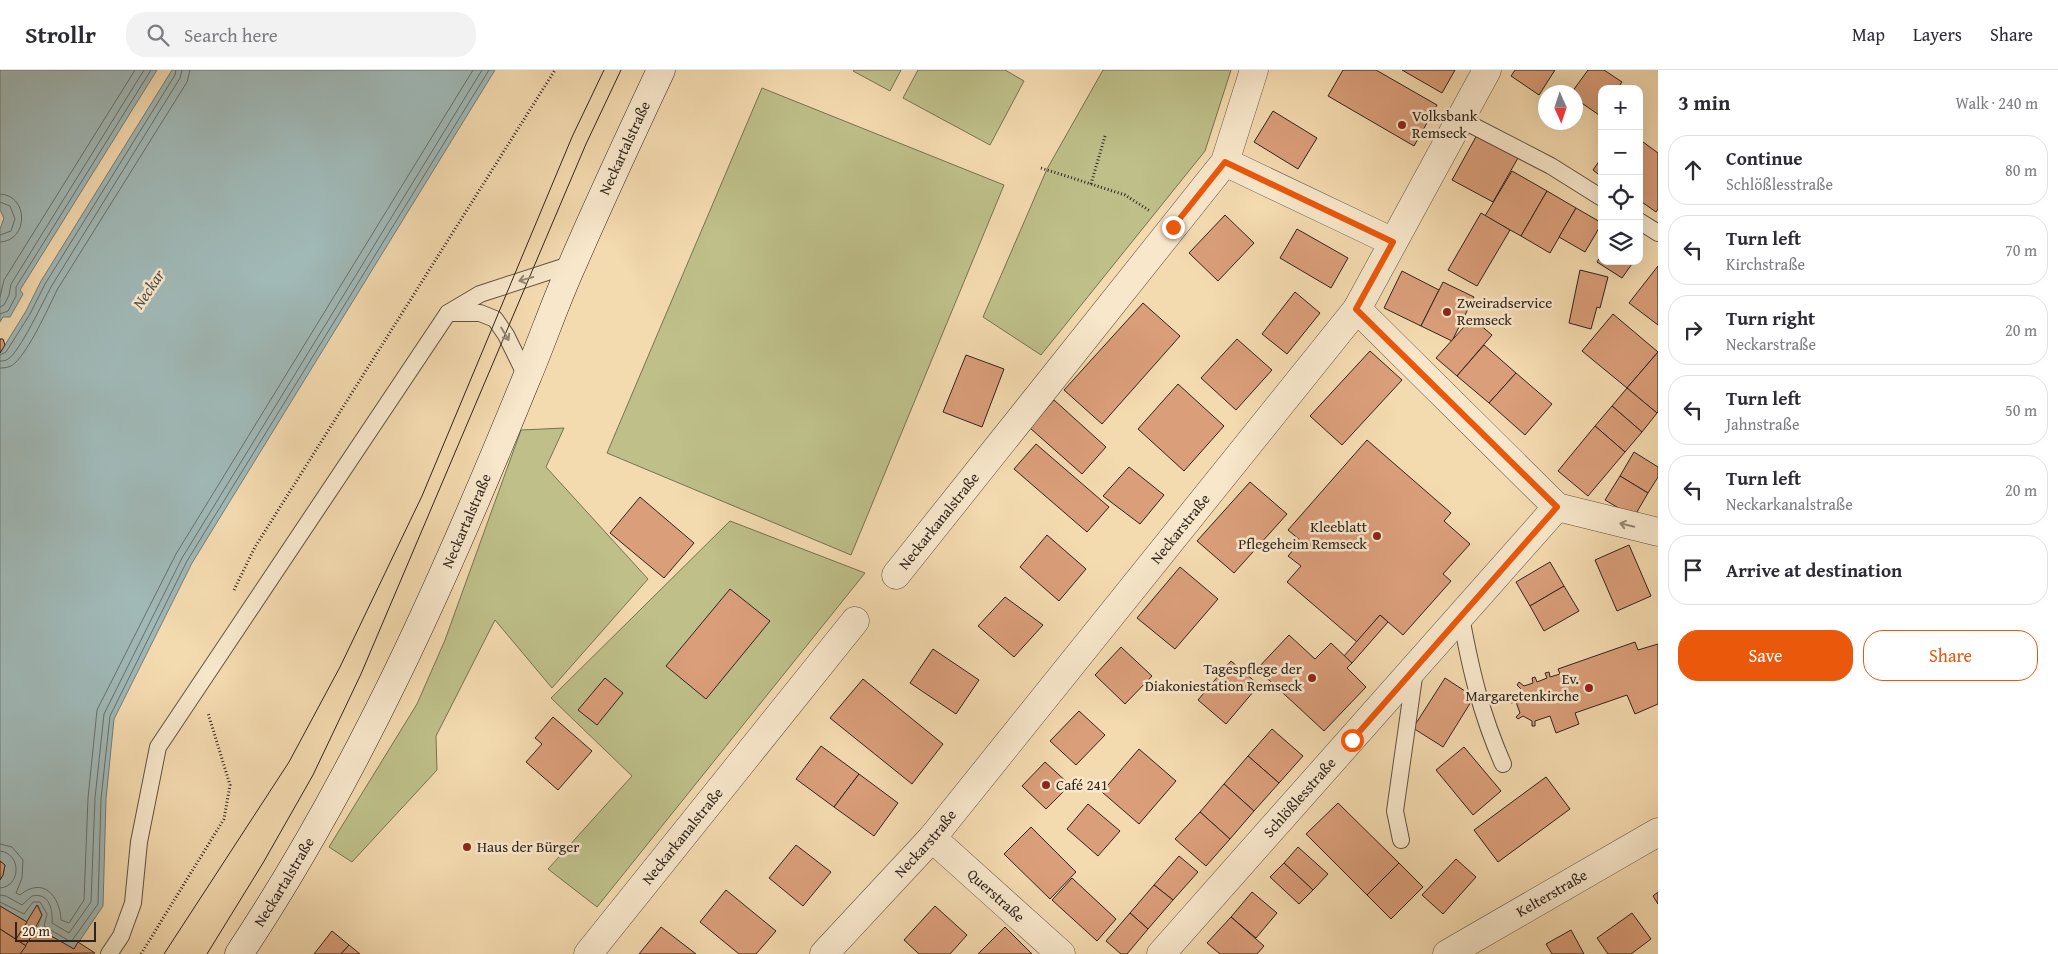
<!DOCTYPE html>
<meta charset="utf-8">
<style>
body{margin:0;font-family:"Gentium Book Plus",serif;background:#f2f2f3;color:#2b2b33}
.controls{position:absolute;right:15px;top:15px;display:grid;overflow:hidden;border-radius:10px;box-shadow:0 5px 20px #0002}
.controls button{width:45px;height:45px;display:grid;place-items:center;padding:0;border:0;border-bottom:1px solid #e1e1e2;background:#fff;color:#2b2b33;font:25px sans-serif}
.compass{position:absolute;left:1538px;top:15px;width:45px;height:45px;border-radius:50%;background:#fff;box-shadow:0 5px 20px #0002;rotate:177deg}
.scale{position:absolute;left:15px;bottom:12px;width:81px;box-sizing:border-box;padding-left:5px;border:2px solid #2f241d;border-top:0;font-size:14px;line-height:18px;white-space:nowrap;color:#2f241d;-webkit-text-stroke:4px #f8e7cb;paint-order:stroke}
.stop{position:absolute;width:15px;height:15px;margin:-11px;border:4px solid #ea580c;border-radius:50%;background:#fff}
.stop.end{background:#ea580c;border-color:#fff;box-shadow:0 1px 5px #0008}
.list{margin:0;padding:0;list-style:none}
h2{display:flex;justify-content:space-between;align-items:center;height:65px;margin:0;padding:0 20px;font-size:21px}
h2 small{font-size:16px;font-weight:400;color:#7c7c81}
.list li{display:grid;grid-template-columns:32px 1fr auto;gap:15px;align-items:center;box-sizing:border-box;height:70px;margin:0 10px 10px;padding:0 10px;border:1px solid #e1e1e2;border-radius:20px}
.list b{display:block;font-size:19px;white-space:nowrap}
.list p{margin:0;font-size:16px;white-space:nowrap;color:#7c7c81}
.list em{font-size:16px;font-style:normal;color:#7c7c81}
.actions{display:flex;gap:10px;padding:15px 20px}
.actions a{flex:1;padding:11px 0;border:1px solid #ea580c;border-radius:20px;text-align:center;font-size:18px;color:#ea580c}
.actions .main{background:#ea580c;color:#fff}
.icon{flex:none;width:28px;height:28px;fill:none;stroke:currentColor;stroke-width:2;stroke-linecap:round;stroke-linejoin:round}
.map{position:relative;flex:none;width:1658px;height:884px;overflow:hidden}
header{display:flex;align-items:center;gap:30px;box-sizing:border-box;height:70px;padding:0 25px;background:#fff;border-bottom:1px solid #e1e1e2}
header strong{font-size:24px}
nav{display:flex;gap:28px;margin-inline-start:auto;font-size:18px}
.search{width:350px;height:45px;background:#f2f2f3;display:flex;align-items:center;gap:12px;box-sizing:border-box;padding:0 18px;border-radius:20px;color:#7c7c81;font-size:19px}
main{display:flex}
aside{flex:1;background:#fff}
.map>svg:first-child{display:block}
.green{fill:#bebf89;stroke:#767253}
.water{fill:#a0b8b6;stroke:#737d79}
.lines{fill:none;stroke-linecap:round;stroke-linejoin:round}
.shore{stroke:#686e6a;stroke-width:1}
.building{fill:#da9e7a;stroke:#2f241d}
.service-casing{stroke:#605242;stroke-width:18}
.minor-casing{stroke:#605242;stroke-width:29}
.secondary-casing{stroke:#2f241d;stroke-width:29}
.path{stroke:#2f241d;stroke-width:3;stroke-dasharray:1 2.5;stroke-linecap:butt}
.service{stroke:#f8e7cb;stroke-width:16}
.minor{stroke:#f8e7cb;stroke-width:28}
.secondary{stroke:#f8e7cb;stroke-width:28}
.tram{stroke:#2f241d;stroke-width:1}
.oneway{stroke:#948674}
.route{stroke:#ea580c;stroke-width:6}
.poi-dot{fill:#8f2418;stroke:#f8e7cb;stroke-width:2}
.labels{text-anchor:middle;stroke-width:5;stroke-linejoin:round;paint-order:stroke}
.poi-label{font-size:15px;fill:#2f241d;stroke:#f8e7cb;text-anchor:start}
.street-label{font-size:15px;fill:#2f241d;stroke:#f8e7cb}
.water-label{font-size:16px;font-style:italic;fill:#51504b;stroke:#f8e7cb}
</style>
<header>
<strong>Strollr</strong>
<div class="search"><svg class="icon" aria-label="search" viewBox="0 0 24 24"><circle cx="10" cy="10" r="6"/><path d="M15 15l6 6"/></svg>Search here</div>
<nav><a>Map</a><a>Layers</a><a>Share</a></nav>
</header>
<main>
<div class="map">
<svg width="1658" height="884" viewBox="0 0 1658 884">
<rect width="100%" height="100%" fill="#f4daaf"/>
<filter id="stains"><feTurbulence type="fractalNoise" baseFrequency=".004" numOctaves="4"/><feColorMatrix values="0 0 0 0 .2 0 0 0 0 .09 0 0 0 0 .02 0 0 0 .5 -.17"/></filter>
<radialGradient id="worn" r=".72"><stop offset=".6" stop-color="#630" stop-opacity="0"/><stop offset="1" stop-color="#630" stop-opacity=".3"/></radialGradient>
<!-- green -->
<g class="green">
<path d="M854,0H901L890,21L853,1Z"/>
<path d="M918,0H1005L1024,11L990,75L903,28Z"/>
<path d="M1103,0H1231L1205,81L1041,285L983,247L1047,99Z"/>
<path d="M762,18L1004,115L851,485L607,383Z"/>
<path d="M564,358L546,397L648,509L552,618L495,550L436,666L437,700L352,792L329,777L417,634L445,570L521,360Z"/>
<path d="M730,451L865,503L597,837L548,799L632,706L551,628Z"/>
</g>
<!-- water -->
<g class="water">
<path d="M0,0H157L20,220L23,224L10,247H3L0,252V159L4,148L0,140Z"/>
<path d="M172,0H495L192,493L114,649L106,729L103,836L74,879L37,858L42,845L38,835L27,852L0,836V810L3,805L5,795L0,791V283L26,241L41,211Z"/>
</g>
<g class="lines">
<!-- shore -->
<g class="shore">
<path d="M0,124C29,125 29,171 0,172"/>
<path d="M0,132L10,136L15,149L11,161L0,165"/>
<path d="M0,227L4,210L135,0"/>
<path d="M0,237L4,235L9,225L11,214L144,0"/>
<path d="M0,244L8,241L16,226V217L151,0"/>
<path d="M0,285L6,282L30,244L45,214L175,5L176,0"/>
<path d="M0,291C3,291 5,291 8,289C19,283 44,230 51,217L180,8L182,0"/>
<path d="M0,298C6,298 11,297 15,293C29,280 48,239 57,220L187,12L190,0"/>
<path d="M0,774L12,777L23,790L22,808L16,823L20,825C43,806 60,826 61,850L69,853L84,830L88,728L97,640L176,484L473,0"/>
<path d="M0,781C22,783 21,817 0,818"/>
<path d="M0,825L6,826L22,835L32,826C50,822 53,841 52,853L69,863L91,832L95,728L104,644L182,488L482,0"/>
<path d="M0,832L24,844L33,832H40L47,844L44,856L71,872L98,834L101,729L110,646L187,491L489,0"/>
</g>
</g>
<!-- building -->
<g class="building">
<path d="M1343,0H1376L1437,35L1414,76L1328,26Z"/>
<path d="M1402,0H1455L1442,23Z"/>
<path d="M1515,0H1555L1539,25L1511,6Z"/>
<path d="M1588,0H1604L1622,12L1617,19H1602V40L1599,45L1576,29V22H1572Z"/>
<path d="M1273,41L1317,68L1298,99L1254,72Z"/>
<path d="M1477,65L1518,88L1493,132L1452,110Z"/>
<path d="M1639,69L1658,83V139L1656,142L1639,130Z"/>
<path d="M1602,87V107L1593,100Z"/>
<path d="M1512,101L1547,121L1521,166L1485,146Z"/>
<path d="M1547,121L1576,138L1550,183L1521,166Z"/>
<path d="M1576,138L1602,153L1585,182L1559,167Z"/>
<path d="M1481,143L1510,160L1477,216L1448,200Z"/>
<path d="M1225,145L1254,173L1218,211L1189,183Z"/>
<path d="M1297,159L1348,188L1331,218L1280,188Z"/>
<path d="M1602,184V191H1634L1622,208L1597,192Z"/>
<path d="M1658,196V255L1629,233Z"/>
<path d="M1580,200L1608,207L1600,238L1597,237L1591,259L1569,253Z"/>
<path d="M1402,201L1439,220L1421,256L1384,238Z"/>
<path d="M1443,212L1474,227L1452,271L1421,256Z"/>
<path d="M1295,222L1320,243L1287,284L1262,264Z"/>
<path d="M1143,233L1180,266L1102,354L1064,320Z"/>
<path d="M1613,244L1658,282L1627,318L1582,281Z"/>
<path d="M1472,248L1492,265L1457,306L1436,288Z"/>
<path d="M0,269H3L5,275L0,283Z"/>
<path d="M1237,269L1272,300L1236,340L1201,308Z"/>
<path d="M1484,275L1516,303L1489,333L1457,306Z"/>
<path d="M1370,281L1402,310L1342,375L1310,346Z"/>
<path d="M1658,282V342L1657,343L1627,318Z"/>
<path d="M966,285L1004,299L982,357L943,342Z"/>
<path d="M1516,303L1552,334L1525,365L1489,333Z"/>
<path d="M1178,314L1224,356L1184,401L1138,359Z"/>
<path d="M1627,318L1657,343L1642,362L1612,336Z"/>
<path d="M1054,330L1106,377L1082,404L1030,358Z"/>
<path d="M1612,336L1642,362L1625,382L1595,356Z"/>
<path d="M1595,356L1625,382L1588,426L1558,401Z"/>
<path d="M1367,370L1451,443L1444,451L1470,474L1443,504L1451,511L1403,565L1380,545L1357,572L1287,512L1301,496L1288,486L1301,471L1288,460Z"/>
<path d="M1036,374L1109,437L1087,462L1014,399Z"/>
<path d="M1634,382L1658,397V407L1648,423L1620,406Z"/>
<path d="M1129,397L1164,425L1140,454L1103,426Z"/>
<path d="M1620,406L1648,423L1634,447L1605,430Z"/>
<path d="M1250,412L1287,444L1234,503L1197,471Z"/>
<path d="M640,427L694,473L664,508L610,463Z"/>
<path d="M1047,465L1086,499L1059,531L1020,497Z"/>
<path d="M1629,475L1651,526L1617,541L1595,490Z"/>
<path d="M1550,492L1564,516L1530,536L1516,512Z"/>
<path d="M1180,497L1218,529L1175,579L1137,548Z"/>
<path d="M1564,516L1579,541L1544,561L1530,536Z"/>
<path d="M730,519L770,551L706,629L666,596Z"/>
<path d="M1005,527L1043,555L1014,587L978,556Z"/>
<path d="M1380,545L1388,552L1352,593L1344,586Z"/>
<path d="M1289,565L1315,589L1331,573L1352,593L1347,598L1366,617L1324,661L1257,599Z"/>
<path d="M1635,572L1638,580L1658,574V634L1635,644L1627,625L1575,643L1579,654L1556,663L1550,646L1535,651V656H1532V651L1523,646L1518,649L1516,647L1520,643L1516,632L1511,633V629H1516L1521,619L1517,615L1519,612L1524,616L1533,613L1532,608L1535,607L1537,612L1547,608L1545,603L1549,602L1550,607L1560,604L1558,599Z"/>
<path d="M1121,577L1152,606L1125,634L1095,605Z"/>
<path d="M933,579L979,610L956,644L910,613Z"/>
<path d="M1231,591L1259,615L1226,654L1198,630Z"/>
<path d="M605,608L623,623L597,655L578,640Z"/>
<path d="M1445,608L1474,627L1443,677L1413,658Z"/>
<path d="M863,609L943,674L912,714L830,648Z"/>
<path d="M1079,641L1105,665L1076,695L1050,671Z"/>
<path d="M553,647L592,681L558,720L526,692L542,674L535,668Z"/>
<path d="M1272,659L1303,686L1279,713L1248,686Z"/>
<path d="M821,676L859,704L834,737L796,709Z"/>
<path d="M1464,677L1501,721L1473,745L1436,700Z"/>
<path d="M1139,679L1176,711L1139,754L1102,722Z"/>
<path d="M1248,686L1279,713L1254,741L1224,714Z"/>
<path d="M1045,692L1070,715L1046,739L1022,716Z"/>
<path d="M859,704L898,733L874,766L834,737Z"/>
<path d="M1546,707L1570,739L1498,792L1474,760Z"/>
<path d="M1224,714L1254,741L1230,769L1200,742Z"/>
<path d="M1338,733L1399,793L1367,825L1306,764Z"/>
<path d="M1088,734L1120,761L1098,786L1067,759Z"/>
<path d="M1200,742L1230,769L1206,796L1175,769Z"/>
<path d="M1031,757L1076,802L1050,829L1004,784Z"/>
<path d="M796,775L831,802L803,836L769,808Z"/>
<path d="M1298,777L1328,804L1313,820L1284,793Z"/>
<path d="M1179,786L1198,802L1173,830L1154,815Z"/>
<path d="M1456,789L1476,807L1443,844L1422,825Z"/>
<path d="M0,791L5,795L3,805L0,810Z"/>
<path d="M1284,793L1313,820L1299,834L1270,807Z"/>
<path d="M1399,793L1423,817L1391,849L1367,825Z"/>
<path d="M1072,808L1116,849L1097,871L1052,830Z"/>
<path d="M1154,815L1173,830L1148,859L1130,843Z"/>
<path d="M726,820L776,861L756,884H739L700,852Z"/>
<path d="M1252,822L1277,843L1256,868L1231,847Z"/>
<path d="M1658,822V834L1653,826Z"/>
<path d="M37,835L42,845L26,876L16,869Z"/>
<path d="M0,836L27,852L16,869L0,859Z"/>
<path d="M935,836L967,865L950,884H919L904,870Z"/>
<path d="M1130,843L1148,859L1127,884H1121L1106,871Z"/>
<path d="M1632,843L1651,869L1631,884H1608L1597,868Z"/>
<path d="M1231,847L1264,876L1257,884H1220L1207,873Z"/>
<path d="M661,857L696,884H639Z"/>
<path d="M1005,857L1032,884H978Z"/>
<path d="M37,858L74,879L78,872L95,883L20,884Z"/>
<path d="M0,859L26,876L20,884H0Z"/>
<path d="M1571,860L1584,884H1552L1546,874Z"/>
<path d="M332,861L349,875L341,884H314Z"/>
<path d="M349,875L360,884H341Z"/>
</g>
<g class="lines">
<!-- service casing -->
<g class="service-casing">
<g id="service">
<path d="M1460,49L1551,96L1602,128"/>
<path d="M1639,151L1658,163"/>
<path d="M448,243H480L495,249L506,265L527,308"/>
<path d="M1461,547C1471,601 1481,644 1503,694"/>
<path d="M1401,770L1395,741L1415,600"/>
<path d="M109,884L121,866L133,833L139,772L158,677L448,243L480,224L572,194"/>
</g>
</g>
<!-- minor casing -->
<g class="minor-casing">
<g id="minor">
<path d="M1225,92L1393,172"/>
<path d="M1357,239L1557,437L1658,462"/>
<path id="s1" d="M896,505L1225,92L1254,0"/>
<path id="s2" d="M932,768L1061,884"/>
<path id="s3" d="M588,884L855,551"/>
<path id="s4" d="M824,884L932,768L1357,239L1487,0"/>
<path id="s5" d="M1161,884L1557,437"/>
<path id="s6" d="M1447,884L1658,762"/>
</g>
</g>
<!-- secondary casing -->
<g class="secondary-casing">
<g id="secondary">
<path id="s7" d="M239,884C358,705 446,506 527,307C543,269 556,230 573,193C601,128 631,64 661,0"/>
</g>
</g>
<!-- path -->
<g class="path">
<path d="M1041,98L1125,125L1150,141"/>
<path d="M1091,114L1105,66"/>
<path d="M234,520L255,477L555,0"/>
<path d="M141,884L224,749L230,715L208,643"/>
</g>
<!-- service -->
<use href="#service" class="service"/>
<!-- minor -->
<use href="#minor" class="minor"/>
<!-- secondary -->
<use href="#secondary" class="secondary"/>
<!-- tram -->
<g class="tram">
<path d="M164,884L289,692L340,597L422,426L572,67L604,0"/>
<path d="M207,884L263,793L313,705L361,604L586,74L621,0"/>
</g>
</g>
<!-- one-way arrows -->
<defs><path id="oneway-shaft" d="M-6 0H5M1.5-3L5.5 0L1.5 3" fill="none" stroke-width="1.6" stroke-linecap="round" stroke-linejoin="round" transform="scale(1.25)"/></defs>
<g class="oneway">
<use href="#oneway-shaft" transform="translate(526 209) rotate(165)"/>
<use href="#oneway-shaft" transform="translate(505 264) rotate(59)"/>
<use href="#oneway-shaft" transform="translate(1627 455) rotate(-167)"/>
</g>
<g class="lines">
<!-- route -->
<path class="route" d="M1173,157L1225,92L1393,172L1356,239L1557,437L1352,670"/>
</g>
<!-- markers -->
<g class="poi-dot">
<circle cx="1402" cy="55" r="5"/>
<circle cx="1447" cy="242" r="5"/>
<circle cx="1377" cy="466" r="5"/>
<circle cx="1312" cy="608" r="5"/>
<circle cx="1589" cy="618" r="5"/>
<circle cx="1046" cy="715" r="5"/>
<circle cx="467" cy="777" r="5"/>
</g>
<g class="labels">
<!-- poi labels -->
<g class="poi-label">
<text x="1412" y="51">Volksbank<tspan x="1412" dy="17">Remseck</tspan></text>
<text x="1457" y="238">Zweiradservice<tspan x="1457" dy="17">Remseck</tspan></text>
<text x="1367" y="462" text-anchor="end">Kleeblatt<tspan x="1367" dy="17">Pflegeheim Remseck</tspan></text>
<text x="1302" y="604" text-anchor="end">Tagespflege der<tspan x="1302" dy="17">Diakoniestation Remseck</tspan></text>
<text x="1579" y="614" text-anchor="end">Ev.<tspan x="1579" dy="17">Margaretenkirche</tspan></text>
<text x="1056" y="720">Café 241</text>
<text x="477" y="782">Haus der Bürger</text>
</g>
<!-- street labels -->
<g class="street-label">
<text dy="5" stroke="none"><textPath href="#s7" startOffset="895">Neckartalstraße</textPath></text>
<text dy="5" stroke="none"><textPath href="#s7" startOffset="490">Neckartalstraße</textPath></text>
<text dy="5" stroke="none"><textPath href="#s1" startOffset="69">Neckarkanalstraße</textPath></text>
<text dy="5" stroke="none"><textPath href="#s4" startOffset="555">Neckarstraße</textPath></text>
<text dy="5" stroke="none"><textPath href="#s5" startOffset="209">Schlößlesstraße</textPath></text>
<text dy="5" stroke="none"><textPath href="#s3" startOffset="151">Neckarkanalstraße</textPath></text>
<text dy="5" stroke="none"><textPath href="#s4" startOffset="150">Neckarstraße</textPath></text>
<text dy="5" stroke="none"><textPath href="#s7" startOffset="85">Neckartalstraße</textPath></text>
<text dy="5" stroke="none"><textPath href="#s6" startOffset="121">Kelterstraße</textPath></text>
<text dy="5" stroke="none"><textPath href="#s2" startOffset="86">Querstraße</textPath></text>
</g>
<!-- water labels -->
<g class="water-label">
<text transform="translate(148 219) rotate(-56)" y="6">Neckar</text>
</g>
</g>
<rect width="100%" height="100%" filter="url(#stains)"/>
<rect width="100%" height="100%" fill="url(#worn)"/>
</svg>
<div class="controls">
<button>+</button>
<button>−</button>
<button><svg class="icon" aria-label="locate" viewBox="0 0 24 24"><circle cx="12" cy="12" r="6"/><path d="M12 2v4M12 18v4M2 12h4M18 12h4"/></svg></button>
<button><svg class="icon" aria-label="layers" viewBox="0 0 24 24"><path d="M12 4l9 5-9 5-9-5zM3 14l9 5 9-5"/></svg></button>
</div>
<svg class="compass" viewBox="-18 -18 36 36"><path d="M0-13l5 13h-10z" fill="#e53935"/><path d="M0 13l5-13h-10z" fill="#7c7c81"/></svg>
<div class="scale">20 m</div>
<div class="stop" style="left:1352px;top:670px"></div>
<div class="stop end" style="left:1173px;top:157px"></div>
</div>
<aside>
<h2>3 min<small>Walk · 240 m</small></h2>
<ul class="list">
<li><svg class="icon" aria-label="ahead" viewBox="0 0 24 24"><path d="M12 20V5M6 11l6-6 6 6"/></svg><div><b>Continue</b><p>Schlößlesstraße</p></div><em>80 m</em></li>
<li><svg class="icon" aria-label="left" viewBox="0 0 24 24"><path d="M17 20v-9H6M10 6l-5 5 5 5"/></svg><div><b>Turn left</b><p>Kirchstraße</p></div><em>70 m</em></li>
<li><svg class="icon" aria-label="right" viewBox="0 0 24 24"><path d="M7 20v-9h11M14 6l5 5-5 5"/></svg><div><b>Turn right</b><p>Neckarstraße</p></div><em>20 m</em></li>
<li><svg class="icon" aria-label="left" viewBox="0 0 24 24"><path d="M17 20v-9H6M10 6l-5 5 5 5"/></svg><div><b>Turn left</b><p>Jahnstraße</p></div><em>50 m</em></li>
<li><svg class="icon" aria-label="left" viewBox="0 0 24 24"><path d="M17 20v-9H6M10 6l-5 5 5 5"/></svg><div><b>Turn left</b><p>Neckarkanalstraße</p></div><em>20 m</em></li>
<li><svg class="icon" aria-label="arrive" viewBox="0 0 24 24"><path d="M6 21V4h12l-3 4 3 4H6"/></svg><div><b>Arrive at destination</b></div></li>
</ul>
<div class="actions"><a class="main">Save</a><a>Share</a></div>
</aside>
</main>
